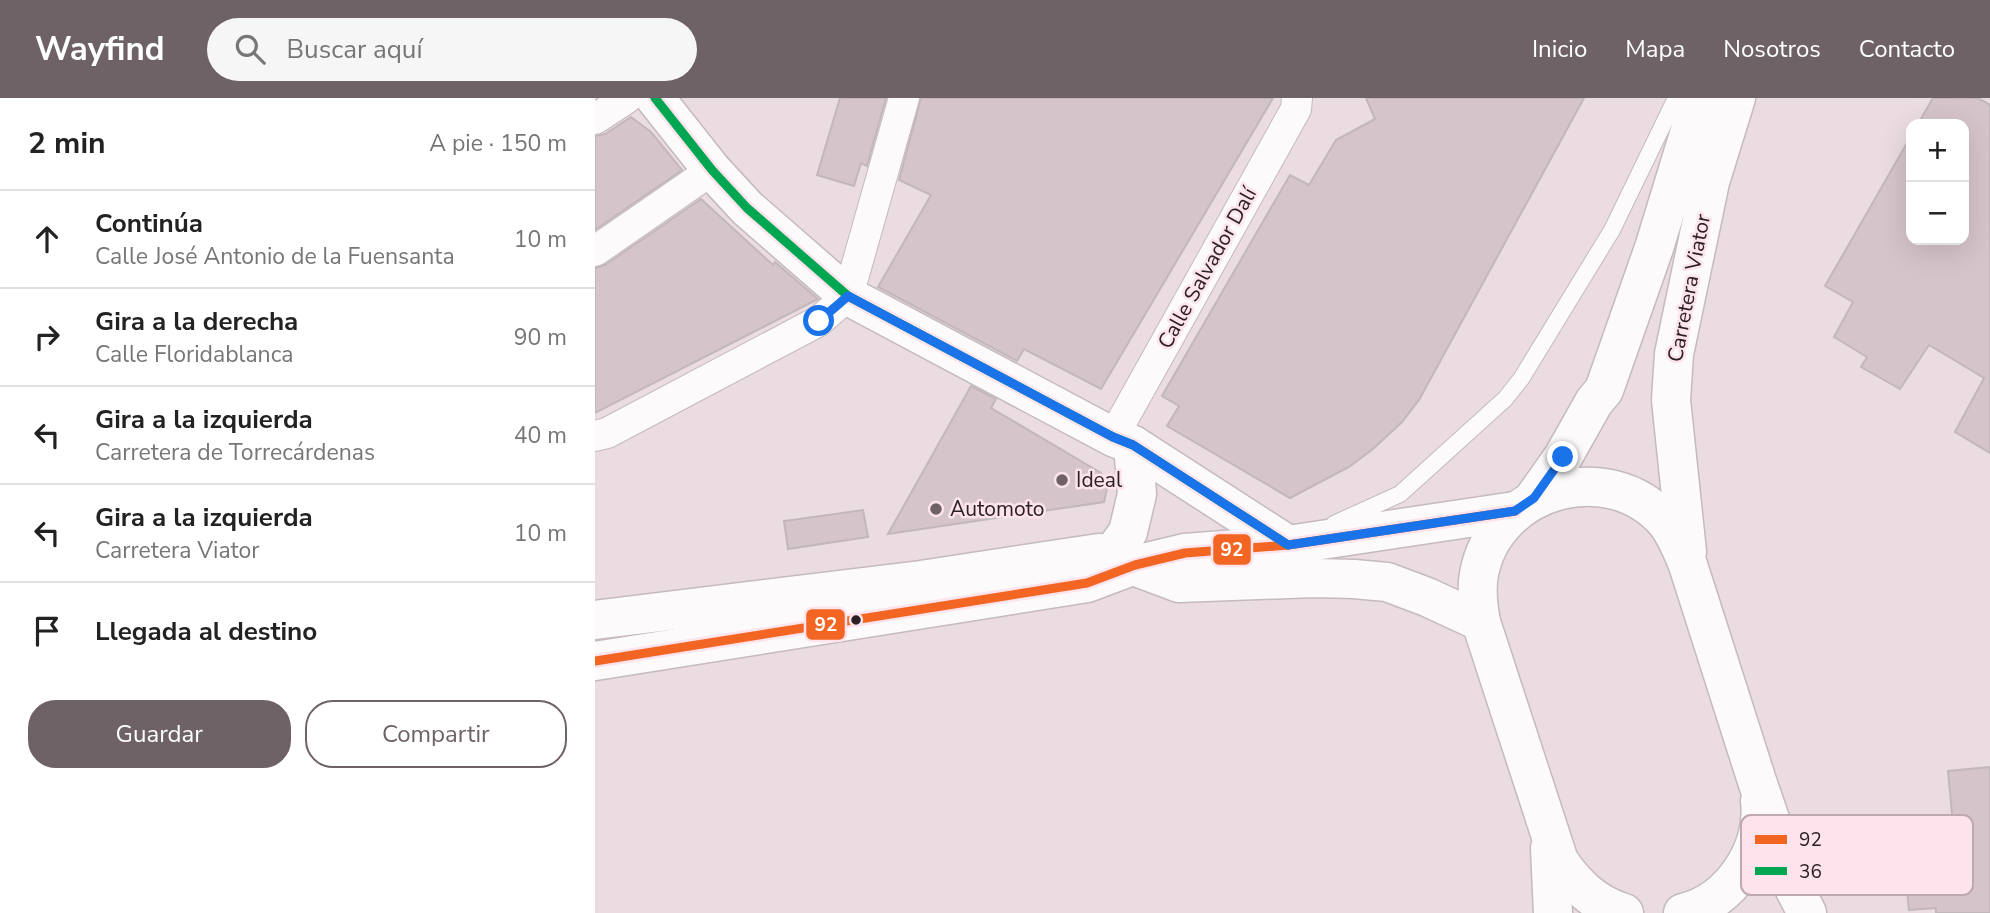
<!DOCTYPE html>
<html lang="es">
<meta charset="utf-8">
<style>
body{margin:0;font-family:"Nunito Sans",sans-serif;background:#f6f6f6;color:#222}
.controls{position:absolute;right:21px;top:21px;display:grid;overflow:hidden;border-radius:14px;box-shadow:0 7px 28px #0002}
.controls button{width:63px;height:63px;display:grid;place-items:center;padding:0;border:0;border-bottom:2px solid #e0e0e0;background:#fff;color:#222;font:35px sans-serif}
.stop{position:absolute;width:21px;height:21px;margin:-16px;border:5px solid #1a73e8;border-radius:50%;background:#fff}
.stop.end{background:#1a73e8;border-color:#fff;box-shadow:0 2px 7px #0008}
.list{margin:0;padding:0;list-style:none}
h2{display:flex;justify-content:space-between;align-items:center;height:91px;margin:0;padding:0 28px;font-size:30px}
h2 small{font-size:23px;font-weight:400;color:#767676}
.list li{display:grid;grid-template-columns:46px 1fr auto;gap:21px;align-items:center;box-sizing:border-box;height:98px;padding:0 28px;border-top:2px solid #e0e0e0}
.list b{display:block;font-size:26px;white-space:nowrap}
.list p{margin:0;font-size:23px;white-space:nowrap;color:#767676}
.list em{font-size:23px;font-style:normal;color:#767676}
.actions{display:flex;gap:14px;padding:21px 28px}
.actions a{flex:1;padding:16px 0;border:2px solid #6e6267;border-radius:28px;text-align:center;font-size:24px;color:#6e6267}
.actions .main{background:#6e6267;color:#fff}
.icon{flex:none;width:38px;height:38px;fill:none;stroke:currentColor;stroke-width:2;stroke-linecap:round;stroke-linejoin:round}
.map{position:relative;flex:none;width:1395px;height:815px;overflow:hidden}
header{display:flex;align-items:center;gap:42px;box-sizing:border-box;height:98px;padding:0 35px;background:#6e6267;color:#fff}
header strong{font-size:33px}
nav{display:flex;gap:38px;margin-inline-start:auto;font-size:24px}
.search{width:490px;height:63px;background:#f6f6f6;display:flex;align-items:center;gap:18px;box-sizing:border-box;padding:0 24px;border-radius:38px;color:#767676;font-size:26px}
main{display:flex}
aside{flex:1;background:#fff}
.map>svg:first-child{display:block}
.building{fill:#d5c4ca;stroke:#c2b7ba;stroke-width:2}
.lines{fill:none;stroke-linecap:round;stroke-linejoin:round}
.lane-casing{stroke:#c5babe;stroke-width:18}
.street-casing{stroke:#c5babe;stroke-width:32}
.secondary-casing{stroke:#c5babe;stroke-width:41}
.lane{stroke:#fcfafa;stroke-width:16}
.street{stroke:#fcfafa;stroke-width:30}
.secondary{stroke:#fcfafa;stroke-width:38}
.bus-1-casing{stroke:#fde3ec;stroke-width:14}
.bus-2-casing{stroke:#fde3ec;stroke-width:14}
.bus-1{stroke:#f26522;stroke-width:9}
.bus-2{stroke:#00a651;stroke-width:9}
.route{stroke:#1a73e8;stroke-width:9}
.poi-dot{fill:#6e6267;stroke:#fde3ec;stroke-width:2.5}
.bus-dot{fill:#2b2125;stroke:#fde3ec;stroke-width:2.5}
.labels{text-anchor:middle;stroke-width:5;stroke-linejoin:round;paint-order:stroke}
.street-label{font-size:21px;fill:#2b2125;stroke:#fde3ec}
.poi-label{font-size:21px;fill:#2b2125;stroke:#fde3ec;text-anchor:start}
.key{fill:#fde3ec;stroke:#bea9b0;stroke-width:2}
.key-label{font-size:19px;fill:#2b2125}
.line-badge{stroke:#fde3ec;stroke-width:2.5}
.badge-label{font-size:19px;text-anchor:middle;font-weight:bold;fill:#fff}
</style>
<header>
<strong>Wayfind</strong>
<div class="search"><svg class="icon" aria-label="search" viewBox="0 0 24 24"><circle cx="10" cy="10" r="6"/><path d="M15 15l6 6"/></svg>Buscar aquí</div>
<nav><a>Inicio</a><a>Mapa</a><a>Nosotros</a><a>Contacto</a></nav>
</header>
<main>
<aside>
<h2>2 min<small>A pie · 150 m</small></h2>
<ul class="list">
<li><svg class="icon" aria-label="ahead" viewBox="0 0 24 24"><path d="M12 20V5M6 11l6-6 6 6"/></svg><div><b>Continúa</b><p>Calle José Antonio de la Fuensanta</p></div><em>10 m</em></li>
<li><svg class="icon" aria-label="right" viewBox="0 0 24 24"><path d="M7 20v-9h11M14 6l5 5-5 5"/></svg><div><b>Gira a la derecha</b><p>Calle Floridablanca</p></div><em>90 m</em></li>
<li><svg class="icon" aria-label="left" viewBox="0 0 24 24"><path d="M17 20v-9H6M10 6l-5 5 5 5"/></svg><div><b>Gira a la izquierda</b><p>Carretera de Torrecárdenas</p></div><em>40 m</em></li>
<li><svg class="icon" aria-label="left" viewBox="0 0 24 24"><path d="M17 20v-9H6M10 6l-5 5 5 5"/></svg><div><b>Gira a la izquierda</b><p>Carretera Viator</p></div><em>10 m</em></li>
<li><svg class="icon" aria-label="arrive" viewBox="0 0 24 24"><path d="M6 21V4h12l-3 4 3 4H6"/></svg><div><b>Llegada al destino</b></div></li>
</ul>
<div class="actions"><a class="main">Guardar</a><a>Compartir</a></div>
</aside>
<div class="map">
<svg width="1395" height="815" viewBox="0 0 1395 815">
<rect width="100%" height="100%" fill="#eadce1"/>
<!-- building -->
<g class="building">
<path d="M245,0H291L272,68L266,65L259,88L222,77Z"/>
<path d="M326,0H678L506,291L429,251L422,263L283,189L336,97L304,82Z"/>
<path d="M771,0H989L824,302L807,324L778,351L754,369L695,400L572,328L584,308L567,298L695,77L714,87L741,42L780,21Z"/>
<path d="M1338,0H1383L1395,7V355L1360,334L1389,280L1334,247L1305,291L1266,269L1272,259L1239,239L1258,204L1230,188L1316,38V142H1369V26H1323Z"/>
<path d="M36,19L56,34L87,72L0,132V38L10,36Z"/>
<path d="M106,101L178,167L180,164L223,201L0,315V170L10,167Z"/>
<path d="M376,288L401,301L396,310L506,375L513,386L509,404L293,436Z"/>
<path d="M268,412L273,439L193,451L189,423Z"/>
<path d="M1395,669V815H1341V810L1314,812L1310,774L1362,769L1353,673Z"/>
</g>
<g class="lines">
<!-- lane casing -->
<g class="lane-casing">
<path id="lane" d="M739,426L805,396L910,301L926,281L1017,132L1081,0"/>
</g>
<!-- street casing -->
<g class="street-casing">
<g id="street">
<path d="M0,21L32,0"/>
<path d="M0,153L117,72"/>
<path d="M0,338L12,335L224,223L253,198L309,0"/>
<path d="M518,339L701,11L702,0"/>
</g>
</g>
<!-- secondary casing -->
<g class="secondary-casing">
<g id="secondary">
<path d="M60,0L117,72L152,110L253,198L518,339L538,347L693,447"/>
<path d="M939,400L968,359L999,304L1009,292L1059,150L1105,0"/>
<path d="M1092,454L1076,302L1079,256L1115,84L1141,0"/>
<path d="M515,459L533,434L542,396L538,347"/>
<path d="M0,522L326,482L504,455L584,485L720,480L759,481L792,484L832,499L886,524"/>
<path d="M0,563L492,485L540,467L590,455L693,447L920,413"/>
<path d="M955,750L958,815"/>
<path d="M1029,815C1000,806 981,788 964,763L886,524C883,508 881,492 884,476C900,390 1014,358 1071,424C1081,437 1087,452 1093,467L1162,683L1198,788L1212,815"/>
<path d="M1088,815C1136,804 1171,750 1165,703"/>
</g>
</g>
<!-- lane -->
<use href="#lane" class="lane"/>
<!-- street -->
<use href="#street" class="street"/>
<!-- secondary -->
<use href="#secondary" class="secondary"/>
<!-- bus-1 casing -->
<g class="bus-1-casing">
<path id="bus-1" d="M0,563L492,485L540,467L590,455L693,447L920,413"/>
</g>
<!-- bus-2 casing -->
<g class="bus-2-casing">
<path id="bus-2" d="M60,0L117,72L152,110L253,198L518,339L538,347L693,447"/>
</g>
<!-- bus-1 -->
<use href="#bus-1" class="bus-1"/>
<!-- bus-2 -->
<use href="#bus-2" class="bus-2"/>
</g>
<g class="lines">
<!-- route -->
<path class="route" d="M224,223L253,198L518,339L538,347L693,447L920,413L939,400L968,359"/>
</g>
<!-- markers -->
<g class="poi-dot">
<circle cx="467" cy="382" r="7"/>
<circle cx="341" cy="411" r="7"/>
</g>
<circle class="bus-dot" cx="261" cy="522" r="6"/>
<g class="labels">
<!-- street labels -->
<g class="street-label">
<text transform="translate(612 170) rotate(-61)" y="7">Calle Salvador Dalí</text>
<text transform="translate(1094 190) rotate(-79)" y="7">Carretera Viator</text>
</g>
<!-- poi labels -->
<g class="poi-label">
<text x="481" y="389">Ideal</text>
<text x="355" y="418">Automoto</text>
</g>
</g>
<!-- legend -->
<rect x="1146" y="717" width="232" height="80" rx="10" class="key"/>
<rect x="1160" y="737" width="32" height="9" fill="#f26522"/>
<rect x="1160" y="769" width="32" height="8" fill="#00a651"/>
<g class="key-label">
<text x="1204" y="748">92</text>
<text x="1204" y="780">36</text>
</g>
<g class="line-badge">
<rect x="617" y="435" width="40" height="33" rx="7" fill="#f26522"/>
<rect x="210" y="510" width="41" height="33" rx="7" fill="#f26522"/>
</g>
<g class="badge-label">
<text x="637" y="458">92</text>
<text x="231" y="533">92</text>
</g>
</svg>
<div class="controls">
<button>+</button>
<button>−</button>
</div>
<div class="stop" style="left:224px;top:223px"></div>
<div class="stop end" style="left:968px;top:359px"></div>
</div>
</main>
